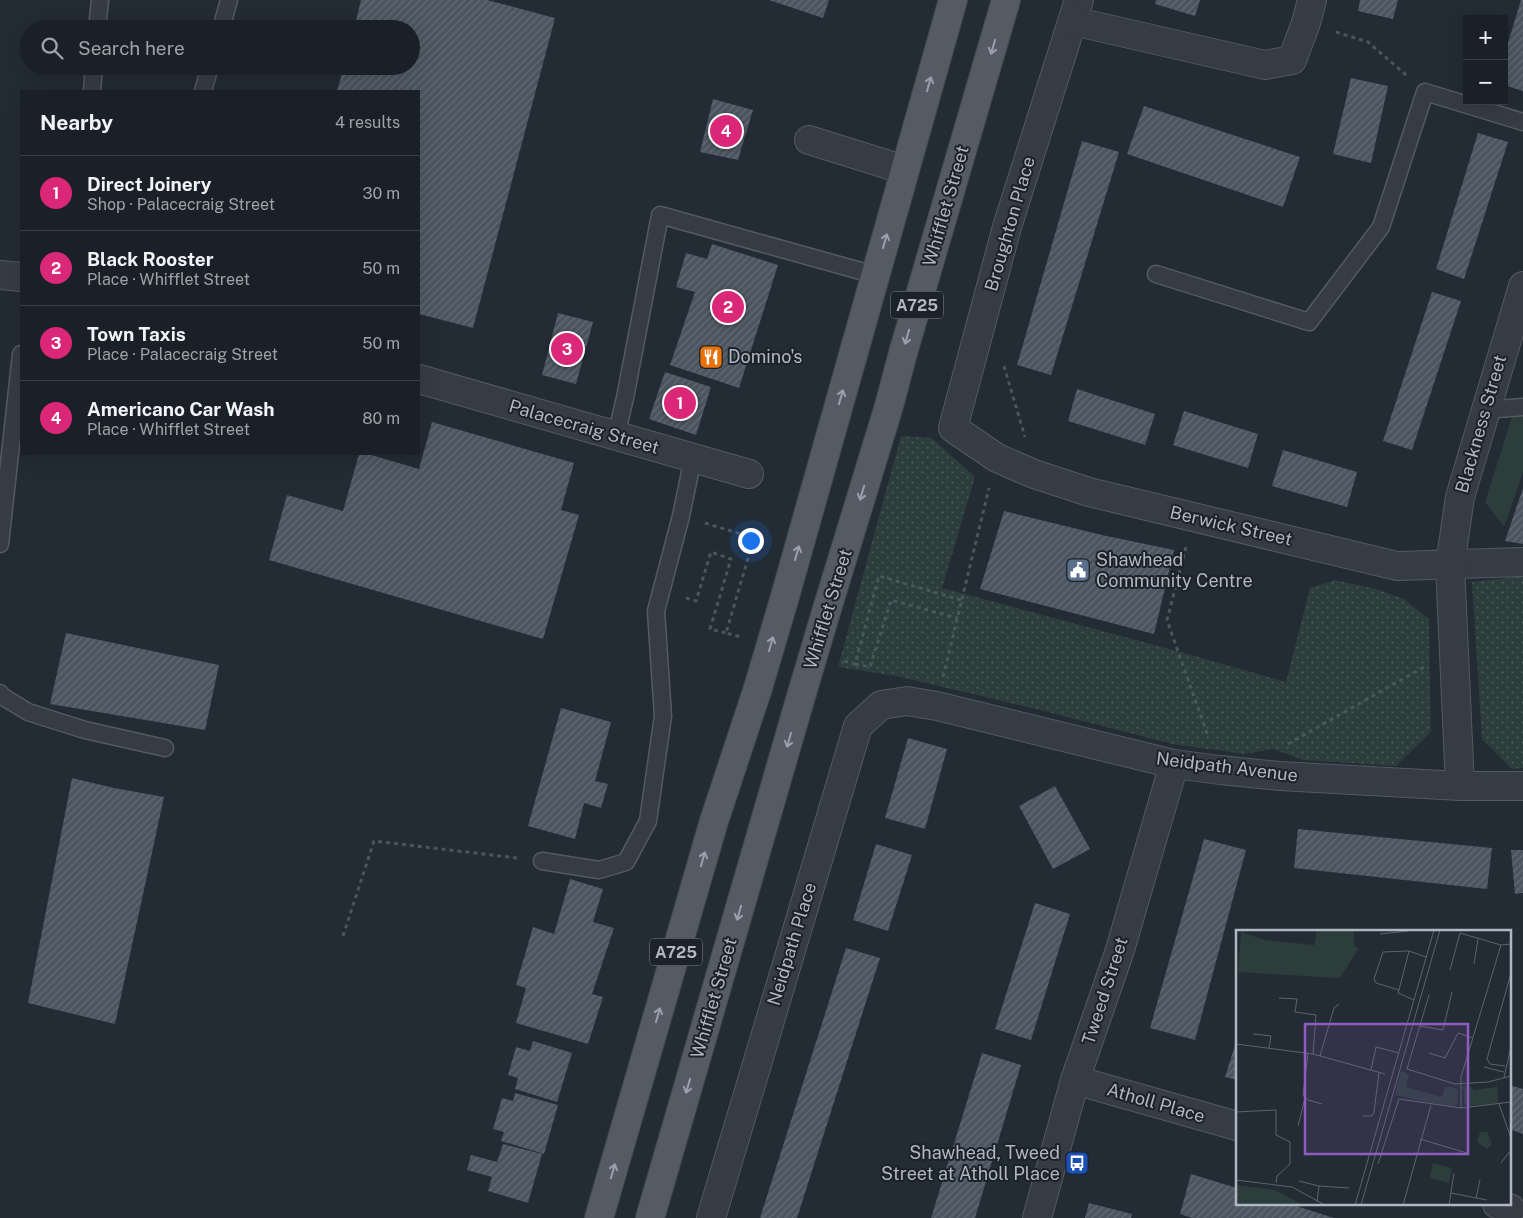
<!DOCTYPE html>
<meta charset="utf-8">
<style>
body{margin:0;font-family:"Public Sans",sans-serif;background:#23282f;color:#f1f3f6}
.controls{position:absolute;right:15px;top:15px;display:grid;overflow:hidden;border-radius:0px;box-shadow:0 5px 20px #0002}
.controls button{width:45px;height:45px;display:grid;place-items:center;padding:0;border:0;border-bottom:1px solid #383e44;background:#1a2027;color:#f1f3f6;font:25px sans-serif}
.you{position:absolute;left:750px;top:540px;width:18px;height:18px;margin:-12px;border:4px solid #fff;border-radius:50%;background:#1a73e8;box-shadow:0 0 0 8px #1a73e833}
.badge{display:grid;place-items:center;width:32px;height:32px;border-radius:50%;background:#db2777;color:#fff;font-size:16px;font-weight:700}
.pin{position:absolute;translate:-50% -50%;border:2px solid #fff;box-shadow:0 1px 5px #0006}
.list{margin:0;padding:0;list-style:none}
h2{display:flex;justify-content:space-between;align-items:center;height:65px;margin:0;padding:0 20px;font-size:21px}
h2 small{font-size:16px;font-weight:400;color:#9fa3a7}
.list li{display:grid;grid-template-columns:32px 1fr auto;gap:15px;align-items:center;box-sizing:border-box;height:75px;padding:0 20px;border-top:1px solid #383e44}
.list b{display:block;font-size:19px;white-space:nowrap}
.list p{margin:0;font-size:16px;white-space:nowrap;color:#9fa3a7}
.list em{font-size:16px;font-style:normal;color:#9fa3a7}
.icon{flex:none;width:28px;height:28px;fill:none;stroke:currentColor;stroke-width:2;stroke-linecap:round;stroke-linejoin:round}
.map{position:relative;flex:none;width:1523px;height:1218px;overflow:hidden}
.search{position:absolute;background:#1a2027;box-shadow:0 5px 20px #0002;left:20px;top:20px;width:400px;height:55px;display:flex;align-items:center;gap:12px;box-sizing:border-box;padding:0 18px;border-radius:28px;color:#9fa3a7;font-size:19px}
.panel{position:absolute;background:#1a2027;box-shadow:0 5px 20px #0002;left:20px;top:90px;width:400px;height:365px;border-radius:0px}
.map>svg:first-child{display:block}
.green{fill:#2c3d3c}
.park{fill:url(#park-dots)}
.building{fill:url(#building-hatch)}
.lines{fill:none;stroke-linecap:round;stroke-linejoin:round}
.lane-casing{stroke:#535a63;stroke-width:19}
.street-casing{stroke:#535a63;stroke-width:30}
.primary-casing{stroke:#3f464f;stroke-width:30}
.path{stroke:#48585a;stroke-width:3;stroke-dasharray:4 4;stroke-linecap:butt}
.lane{stroke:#363c45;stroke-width:16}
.street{stroke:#363c45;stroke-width:28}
.primary{stroke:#545b65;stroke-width:28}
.primary-bridge-casing{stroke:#3f464f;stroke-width:30;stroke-linecap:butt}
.primary-bridge{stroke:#545b65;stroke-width:28}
.oneway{stroke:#99a0ab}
.labels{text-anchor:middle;stroke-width:4;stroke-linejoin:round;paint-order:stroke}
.shield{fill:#1b222a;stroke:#838a94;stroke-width:1}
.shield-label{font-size:16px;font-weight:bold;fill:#b0b7c2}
.street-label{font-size:18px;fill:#b0b7c2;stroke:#1b222a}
.poi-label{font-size:18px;fill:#b0b7c2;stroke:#1b222a;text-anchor:start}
.inset-road{fill:none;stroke:#5b636d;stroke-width:1}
.view{fill:#8e5dc0;fill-opacity:0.15;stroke:#8e5dc0;stroke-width:2.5}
.inset-edge{fill:none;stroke:#b0b7c2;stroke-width:2.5}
</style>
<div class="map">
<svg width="1523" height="1218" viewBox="0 0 1523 1218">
<defs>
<pattern id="park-dots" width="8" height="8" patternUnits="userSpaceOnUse" patternTransform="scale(1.25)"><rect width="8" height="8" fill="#2c3d3c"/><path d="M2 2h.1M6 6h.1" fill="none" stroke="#485757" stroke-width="1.8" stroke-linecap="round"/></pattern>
<pattern id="building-hatch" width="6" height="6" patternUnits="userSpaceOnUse" patternTransform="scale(1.25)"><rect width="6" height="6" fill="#4b5560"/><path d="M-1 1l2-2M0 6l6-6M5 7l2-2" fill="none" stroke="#626b75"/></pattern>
</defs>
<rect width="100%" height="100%" fill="#232b34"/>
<!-- green -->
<path class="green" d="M1523,413V473L1504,527L1485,502L1512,417L1516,414Z"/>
<!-- park -->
<g class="park">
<path d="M901,436L932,438L975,477L942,588L1177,651L1286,682L1310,588L1335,580L1376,589L1404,599L1429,619L1431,732L1396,766L1303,760L1273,749L1244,754L1172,744L1032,708L896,676L838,667Z"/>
<path d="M1523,576V768L1512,769L1482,739L1472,582Z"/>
</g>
<!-- building -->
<g class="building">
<path d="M361,0H487L555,18L473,328L419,314V91H337L344,66H411V29H354Z"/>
<path d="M769,0H829L823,18Z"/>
<path d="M1156,0H1200L1195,16L1155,4Z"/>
<path d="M1360,0H1398L1393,19L1358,11Z"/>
<path d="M1521,0H1523V91L1504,85V56Z"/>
<path d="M156,66H186L184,73Z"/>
<path d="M1351,78L1388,86L1371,163L1333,154Z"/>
<path d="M713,99L753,110L738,160L700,152Z"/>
<path d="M1144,106L1300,157L1283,207L1127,154Z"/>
<path d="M1478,133L1508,142L1464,279L1436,269Z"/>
<path d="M1082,141L1119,152L1051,375L1017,365Z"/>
<path d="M712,244L778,265L739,388L670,365L695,292L676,287L686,253L707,259Z"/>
<path d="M1432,292L1461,301L1412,450L1383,441Z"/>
<path d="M558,313L593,322L576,384L542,375Z"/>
<path d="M665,372L711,387L696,435L649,419Z"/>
<path d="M1077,389L1155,414L1145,445L1068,421Z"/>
<path d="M1184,411L1258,434L1248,468L1173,445Z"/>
<path d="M432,422L574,463L561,510L579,515L543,639L269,560L287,495L343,511L359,454H368L419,469Z"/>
<path d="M1283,450L1357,472L1347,507L1272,486Z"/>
<path d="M1523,488V544L1505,541Z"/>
<path d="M1004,511L1102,535L1174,550L1154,634L980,589Z"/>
<path d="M66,633L219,665L205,730L50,704Z"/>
<path d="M561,708L611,722L595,781L608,784L601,808L584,803L575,839L528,826Z"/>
<path d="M908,738L947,749L925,829L885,818Z"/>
<path d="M72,778L114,788L164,797L115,1024L28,1003Z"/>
<path d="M1055,786L1090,849L1053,869L1019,806Z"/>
<path d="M1298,829L1492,848L1487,889L1294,868Z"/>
<path d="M1204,839L1246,850L1195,1040L1150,1028Z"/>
<path d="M876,844L912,855L888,931L853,920Z"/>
<path d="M1511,850H1523V893L1515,894Z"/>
<path d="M570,879L603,889L593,922L614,928L592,994L603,997L588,1044L516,1023L526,988L516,985L533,927L554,934Z"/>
<path d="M1035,903L1070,914L1031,1040L995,1029Z"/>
<path d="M846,948L880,958L797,1218H760Z"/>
<path d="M533,1041L572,1053L557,1102L515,1089L518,1078L508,1075L516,1047L530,1051Z"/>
<path d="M1236,1042H1237V1080L1225,1077Z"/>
<path d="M982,1053L1021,1065L975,1218H931Z"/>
<path d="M1509,1085L1523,1089V1134L1509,1129Z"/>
<path d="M515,1093L558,1105L544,1154L501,1141L504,1132L493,1129L502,1098L513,1101Z"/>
<path d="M503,1144L542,1154L528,1203L488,1191L492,1177L467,1170L471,1155L497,1162Z"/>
<path d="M1191,1174L1237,1188V1204H1290L1334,1218H1192L1180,1214Z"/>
<path d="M1089,1203L1132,1214L1131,1218H1085Z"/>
</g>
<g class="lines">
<!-- lane casing -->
<g class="lane-casing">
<g id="lane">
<path d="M97,29L100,0"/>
<path d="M221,29L229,0"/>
<path d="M92,91L94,66"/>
<path d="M203,91L210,66"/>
<path d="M1156,274L1309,322L1381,227L1425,92L1523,122"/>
<path d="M1485,410L1523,407"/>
<path d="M616,436L625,398L660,215L875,275"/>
<path d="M0,544L21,354"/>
<path d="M0,693L2,696L28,712L85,730L165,748"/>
<path d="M542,861L599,870L626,862L648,821L663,716L656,611L681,516L693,458"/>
</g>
</g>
<!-- street casing -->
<g class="street-casing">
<g id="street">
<path d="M1079,0L1007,227L953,428L997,458L1034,474L1089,492L1397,566L1523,562"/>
<path d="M1073,21L1265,65L1292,60L1306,23L1312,0"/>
<path d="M809,140L905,170"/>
<path d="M0,275L21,277"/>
<path d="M419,379L749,474"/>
<path d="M1460,786L1450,565L1460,497L1523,286"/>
<path d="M1075,1080L1237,1126"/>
<path d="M1497,1204L1511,1209"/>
<path d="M711,1218L858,726L881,705L907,701L937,706L1174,764L1220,770L1280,776L1460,786H1523"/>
<path d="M1037,1218L1075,1080L1120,950L1174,764"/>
</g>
</g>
<!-- primary casing -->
<g class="primary-casing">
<g id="primary">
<path d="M784,600L953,0"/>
<path d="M827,609L889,406L903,353L1006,0"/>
<path d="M599,1218L714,821L758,688"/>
<path d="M650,1218L802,693"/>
</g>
</g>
<!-- path -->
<g class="path">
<path d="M1336,32L1368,42L1406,75"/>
<path d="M1004,366L1025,437"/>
<path d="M705,523L754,538L726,633L741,637"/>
<path d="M1186,547L1167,620L1208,736"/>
<path d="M686,598L696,601L711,552L731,559L710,629L726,633"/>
<path d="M844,661L855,664L879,576L961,600"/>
<path d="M855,664L870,667L891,600L957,618"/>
<path d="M943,677L989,488"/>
<path d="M1288,744L1424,667"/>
<path d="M343,936L374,841L517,858"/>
</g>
<!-- lane -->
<use href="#lane" class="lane"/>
<!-- street -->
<use href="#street" class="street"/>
<!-- primary -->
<use href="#primary" class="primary"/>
<!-- primary-bridge casing -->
<g class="primary-bridge-casing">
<g id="primary-bridge">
<path d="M758,688L784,600"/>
<path d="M802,693L827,609"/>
</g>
</g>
<!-- primary-bridge -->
<use href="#primary-bridge" class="primary-bridge"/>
</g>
<!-- one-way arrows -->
<defs><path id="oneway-shaft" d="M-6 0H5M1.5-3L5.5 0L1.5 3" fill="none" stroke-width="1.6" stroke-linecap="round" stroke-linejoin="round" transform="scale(1.25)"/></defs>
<g class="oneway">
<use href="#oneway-shaft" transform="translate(993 47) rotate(106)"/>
<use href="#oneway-shaft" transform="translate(929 84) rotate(-74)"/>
<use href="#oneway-shaft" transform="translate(885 241) rotate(-74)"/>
<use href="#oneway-shaft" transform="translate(907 337) rotate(106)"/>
<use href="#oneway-shaft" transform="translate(841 397) rotate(-74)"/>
<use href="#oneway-shaft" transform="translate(862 493) rotate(107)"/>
<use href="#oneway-shaft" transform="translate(797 553) rotate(-74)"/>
<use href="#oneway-shaft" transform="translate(771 644) rotate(-74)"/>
<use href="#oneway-shaft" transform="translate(789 740) rotate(106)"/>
<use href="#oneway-shaft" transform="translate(703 859) rotate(-74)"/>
<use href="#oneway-shaft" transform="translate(739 913) rotate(106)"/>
<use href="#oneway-shaft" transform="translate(658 1015) rotate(-74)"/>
<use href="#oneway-shaft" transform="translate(688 1086) rotate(106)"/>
<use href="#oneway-shaft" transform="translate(613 1171) rotate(-74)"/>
</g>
<!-- icons -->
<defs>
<g id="restaurant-square" transform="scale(1.25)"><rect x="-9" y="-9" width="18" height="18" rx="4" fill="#e8710a" stroke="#1b222a"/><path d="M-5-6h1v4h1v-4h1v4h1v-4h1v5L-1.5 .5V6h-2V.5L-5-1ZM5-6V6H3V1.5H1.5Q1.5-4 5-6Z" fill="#fff"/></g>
<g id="civic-square" transform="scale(1.25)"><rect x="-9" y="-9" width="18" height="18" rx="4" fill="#5c6f8a" stroke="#1b222a"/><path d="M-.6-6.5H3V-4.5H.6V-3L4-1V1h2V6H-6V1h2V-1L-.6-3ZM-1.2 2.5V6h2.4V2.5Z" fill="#fff"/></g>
<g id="bus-square" transform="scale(1.25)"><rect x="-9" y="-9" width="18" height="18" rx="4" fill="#1a4fb4" stroke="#1b222a"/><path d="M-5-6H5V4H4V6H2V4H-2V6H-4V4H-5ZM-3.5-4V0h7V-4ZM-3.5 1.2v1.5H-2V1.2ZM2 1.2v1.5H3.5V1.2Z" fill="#fff"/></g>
</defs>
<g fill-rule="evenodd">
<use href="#restaurant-square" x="711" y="357"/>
<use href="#civic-square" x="1078" y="570"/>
<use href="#bus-square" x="1077" y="1163"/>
</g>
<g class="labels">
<!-- shield labels -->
<g class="shield">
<rect x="891" y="291.5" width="52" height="27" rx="4"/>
<rect x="650" y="938.5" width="52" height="27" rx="4"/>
</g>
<g class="shield-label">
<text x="917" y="311">A725</text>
<text x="676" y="958">A725</text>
</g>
<!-- street labels -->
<g class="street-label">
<text transform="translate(946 206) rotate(-74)" y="6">Whifflet Street</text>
<text transform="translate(1010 224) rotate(-74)" y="6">Broughton Place</text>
<text transform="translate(1481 424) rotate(-74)" y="6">Blackness Street</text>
<text transform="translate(584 427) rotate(16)" y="6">Palacecraig Street</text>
<text transform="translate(1231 526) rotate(13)" y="6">Berwick Street</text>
<text transform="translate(828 609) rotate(-73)" y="6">Whifflet Street</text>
<text transform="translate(1227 767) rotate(7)" y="6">Neidpath Avenue</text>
<text transform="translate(792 944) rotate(-73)" y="6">Neidpath Place</text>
<text transform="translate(1105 991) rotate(-72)" y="6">Tweed Street</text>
<text transform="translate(714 998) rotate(-74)" y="6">Whifflet Street</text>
<text transform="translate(1156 1103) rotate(16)" y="6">Atholl Place</text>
</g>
<!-- poi labels -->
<g class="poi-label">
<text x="728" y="363">Domino's</text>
<text x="1096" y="566">Shawhead<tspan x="1096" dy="21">Community Centre</tspan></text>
<text x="1060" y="1159" text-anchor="end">Shawhead, Tweed<tspan x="1060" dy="21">Street at Atholl Place</tspan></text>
</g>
</g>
<!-- overview -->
<g transform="translate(1236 930)">
<rect width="275" height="275" fill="#232b34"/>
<path d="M81,0H117L119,17L123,18L104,48L2,42L5,2L29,10L78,15ZM244,202H251L256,214L251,219L241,212ZM0,255L39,260L67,275H0Z" fill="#2c3d3c"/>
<path d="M165,140L173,145L170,157L206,167L209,157H216L222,160V172L219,176L194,173L159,165ZM261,152L262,173L231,176L228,173L227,156L233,155L238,160L260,157ZM197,233L216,238L213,253L194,248Z" fill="#2c3d3c"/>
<path class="inset-road" d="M144,4L172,1M173,21L163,60L140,53L138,49L147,22L173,21L190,27M238,34L242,9M214,40L224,3L265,15L275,14M163,60L162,63L178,70M193,65L171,139L219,154L252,152L275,146M43,68L61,69L59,82L80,85L77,124M184,96L207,100L216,62M17,104L35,106L33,118M0,114L77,124L149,144M72,123L67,165L72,170L86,174M193,123L209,128L222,103L237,108M84,126L98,78L103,74M269,136L254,134L251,129L275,43M248,137L268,142M135,140L140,117L163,123M268,148L275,116M263,174L275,208M225,178V147L265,15M0,182L40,180V205L54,212V234L41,246L40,253M127,186H136L138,182L143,143M62,196L69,168M184,209L231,223M265,233L275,220M142,234L163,169L225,178L275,172M0,250L56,257L89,275M63,251L83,256L81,272M83,256L113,258M215,263L251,270M240,268L244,250M119,275L198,0M125,275L204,0M167,275L195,175M213,275L218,243"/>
<path class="view" d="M69,94H232V224H69Z"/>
<rect width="275" height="275" class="inset-edge"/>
</g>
</svg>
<div class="controls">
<button>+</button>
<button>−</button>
</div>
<div class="you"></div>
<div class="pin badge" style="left:680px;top:403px">1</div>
<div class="pin badge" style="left:728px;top:307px">2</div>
<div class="pin badge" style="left:567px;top:349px">3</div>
<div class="pin badge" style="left:726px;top:131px">4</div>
<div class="search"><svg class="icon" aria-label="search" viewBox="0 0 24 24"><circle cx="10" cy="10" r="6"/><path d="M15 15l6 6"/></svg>Search here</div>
<section class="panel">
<h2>Nearby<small>4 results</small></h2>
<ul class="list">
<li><span class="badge">1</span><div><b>Direct Joinery</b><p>Shop · Palacecraig Street</p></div><em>30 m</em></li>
<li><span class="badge">2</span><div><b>Black Rooster</b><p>Place · Whifflet Street</p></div><em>50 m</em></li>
<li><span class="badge">3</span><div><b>Town Taxis</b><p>Place · Palacecraig Street</p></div><em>50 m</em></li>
<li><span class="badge">4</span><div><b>Americano Car Wash</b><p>Place · Whifflet Street</p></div><em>80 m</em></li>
</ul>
</section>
</div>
